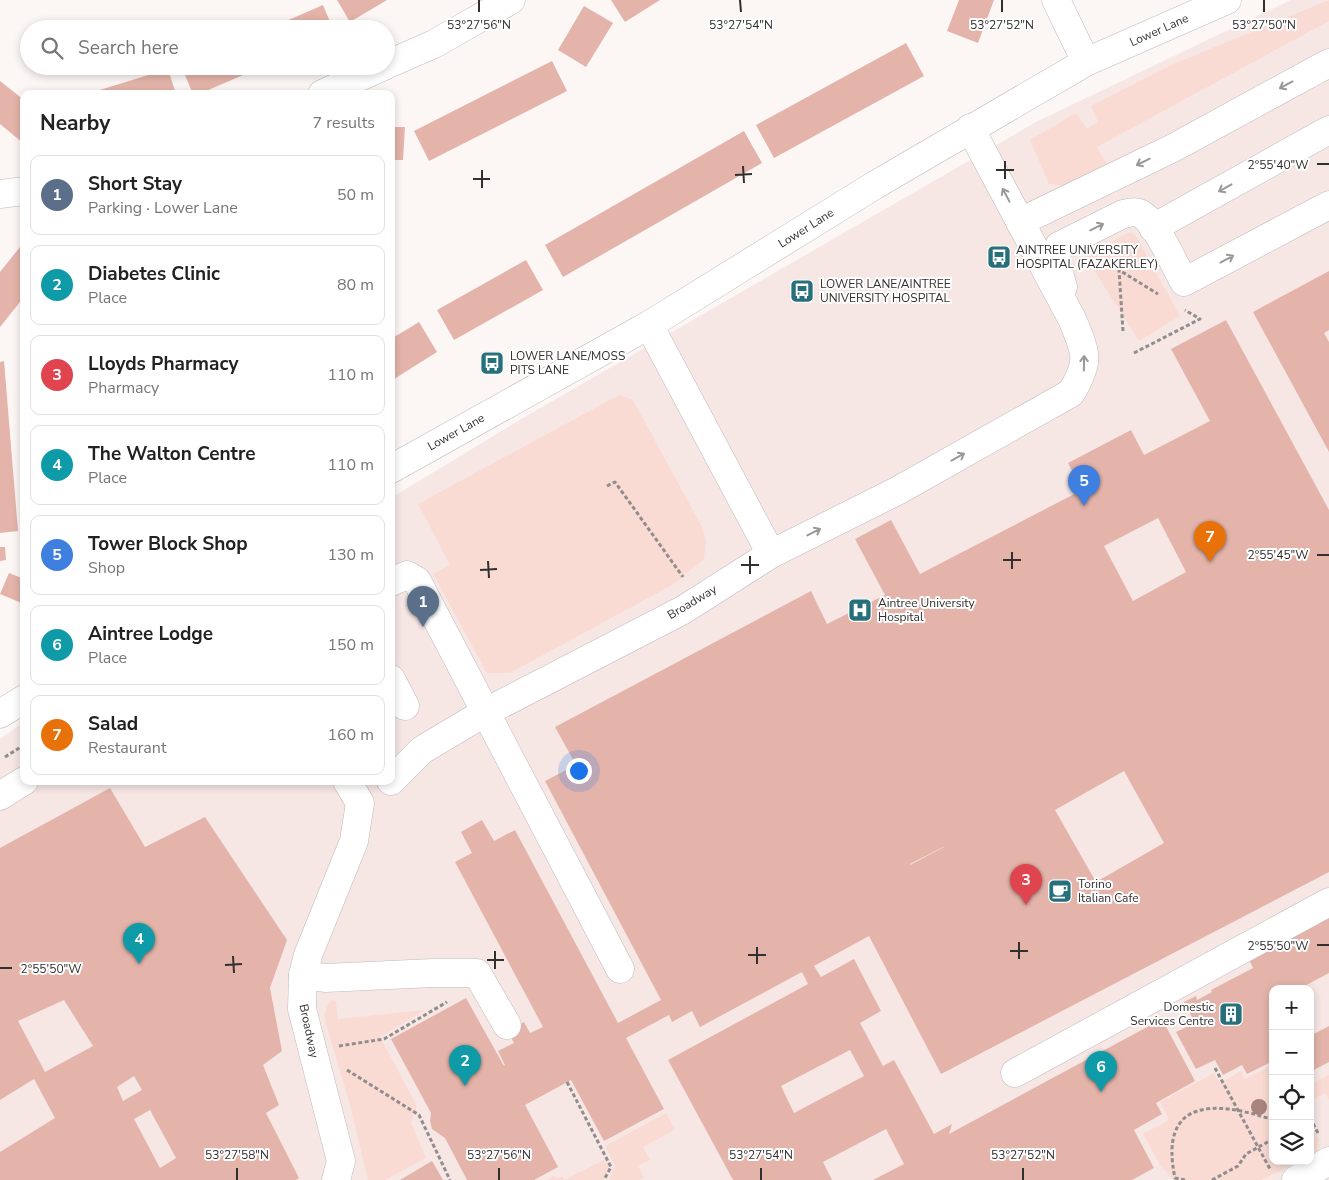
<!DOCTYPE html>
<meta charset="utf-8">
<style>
body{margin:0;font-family:"Nunito Sans",sans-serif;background:#f2f2f2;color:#222}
.controls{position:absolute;right:15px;bottom:15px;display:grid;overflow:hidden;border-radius:10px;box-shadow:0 2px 8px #0003}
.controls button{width:45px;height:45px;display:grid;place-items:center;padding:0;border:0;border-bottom:1px solid #e0e0e0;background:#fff;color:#222;font:25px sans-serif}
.you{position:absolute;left:578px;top:770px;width:18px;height:18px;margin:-12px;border:4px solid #fff;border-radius:50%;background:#1a73e8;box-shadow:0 0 0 8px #1a73e833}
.badge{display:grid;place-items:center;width:32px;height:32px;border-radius:50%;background:#0f766e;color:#fff;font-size:16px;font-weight:700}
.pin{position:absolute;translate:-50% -41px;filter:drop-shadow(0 1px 2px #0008)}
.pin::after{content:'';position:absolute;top:26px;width:18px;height:15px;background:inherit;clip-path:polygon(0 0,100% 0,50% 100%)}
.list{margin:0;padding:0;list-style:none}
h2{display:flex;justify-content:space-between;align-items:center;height:65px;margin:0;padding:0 20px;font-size:21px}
h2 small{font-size:16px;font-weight:400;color:#767676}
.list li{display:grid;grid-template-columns:32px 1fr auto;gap:15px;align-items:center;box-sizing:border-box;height:80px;margin:0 10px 10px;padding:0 10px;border:1px solid #e0e0e0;border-radius:10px}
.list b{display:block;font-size:19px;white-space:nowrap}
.list p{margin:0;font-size:16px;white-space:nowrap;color:#767676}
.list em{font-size:16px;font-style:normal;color:#767676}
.icon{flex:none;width:28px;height:28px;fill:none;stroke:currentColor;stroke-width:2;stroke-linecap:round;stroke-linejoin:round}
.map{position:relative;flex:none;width:1329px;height:1180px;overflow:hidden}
.search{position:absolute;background:#fff;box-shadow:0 2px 8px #0003;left:20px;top:20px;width:375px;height:55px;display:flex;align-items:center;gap:12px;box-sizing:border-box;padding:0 18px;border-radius:28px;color:#767676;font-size:19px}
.panel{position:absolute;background:#fff;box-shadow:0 2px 8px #0003;left:20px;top:90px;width:375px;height:695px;border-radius:10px}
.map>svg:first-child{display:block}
.built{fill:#f6e7e5;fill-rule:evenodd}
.green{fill:#fadbd4}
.building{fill:#e4b4aa;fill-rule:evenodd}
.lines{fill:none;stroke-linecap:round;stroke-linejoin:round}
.minor-casing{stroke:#bfbab9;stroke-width:29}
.path{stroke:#918d8c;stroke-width:3;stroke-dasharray:4 2.5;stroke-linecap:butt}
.minor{stroke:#fff;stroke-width:28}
.tree{fill:#a7847e}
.oneway{stroke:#989897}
.ticks{fill:none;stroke:#32302f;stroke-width:2}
.labels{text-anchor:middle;stroke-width:4;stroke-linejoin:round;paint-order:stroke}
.street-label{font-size:12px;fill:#32302f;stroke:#fff}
.poi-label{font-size:12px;fill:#32302f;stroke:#fff;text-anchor:start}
.ticks-label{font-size:12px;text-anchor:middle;fill:#32302f;stroke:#fff;stroke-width:4;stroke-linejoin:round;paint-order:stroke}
</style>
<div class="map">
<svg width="1329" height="1180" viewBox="0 0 1329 1180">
<rect width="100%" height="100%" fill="#fcf6f5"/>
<!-- built -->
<path class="built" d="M1291,0H1329V1180H0V739L24,722V781H391V498L523,418L1036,122ZM1273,989H1310V1161H1273Z"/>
<!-- green -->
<g class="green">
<path d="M1329,0V21L1097,147L1108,166L1064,186L1049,184L1030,140L1076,113L1087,129L1098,122L1091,106L1169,66Z"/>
<path d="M1130,232L1136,236L1180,316L1139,341L1085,256Z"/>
<path d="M619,395L633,400L702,527L706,541L704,559L674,584L510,673H487L433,574L450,565L418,504Z"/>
<path d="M332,1000L336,1001L338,1019L425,1010L380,1037L417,1106L411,1123L426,1158L385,1180H368L350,1105L324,1017L327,1006Z"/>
<path d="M1270,1066L1273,1071V1161H1300L1261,1180H1174L1161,1166L1143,1134L1169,1120L1160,1102L1214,1073L1220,1083L1241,1071L1245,1079Z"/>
<path d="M1329,1075V1100L1325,1093L1310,1101V1084Z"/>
<path d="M666,1113L675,1130L643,1147L650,1160L638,1166L644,1178L640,1180H609L615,1166L605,1146Z"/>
<path d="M1310,1125L1319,1139L1317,1153L1310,1156Z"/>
<path d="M606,1159L609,1167L604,1180H547L554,1176L555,1178L563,1177L564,1180Z"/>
</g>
<!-- building -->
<g class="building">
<path d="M337,0H387L350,22Z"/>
<path d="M611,0H660L625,22Z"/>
<path d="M959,0H994L978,43L947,31Z"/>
<path d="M323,5L333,29H267L300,15Z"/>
<path d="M584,6L613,23L586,67L558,50Z"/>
<path d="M906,43L924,76L774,158L756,125Z"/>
<path d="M552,61L567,91L429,161L414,131Z"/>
<path d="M181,66H264L199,94H193Z"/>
<path d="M168,69L176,94H90V93Z"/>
<path d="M0,81L24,100L23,143L0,124Z"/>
<path d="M391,127H405L403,160H391Z"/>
<path d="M744,131L762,163L563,277L545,245Z"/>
<path d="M24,242V297L0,327V272Z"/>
<path d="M526,260L543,290L454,340L437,310Z"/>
<path d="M1329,271V330L1324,333L1329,342V452L1253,312Z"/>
<path d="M1226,320L1329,510V872L941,1074L869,936L814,966L821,977L854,959L881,1011L860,1023L883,1066L894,1060L934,1134L952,1124L949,1134L1162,1019L1195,1081L1156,1103L1162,1114L1134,1130L1154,1168L1132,1180H873L904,1164L886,1129L823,1162L832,1180H733L668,1060L808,984L802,972L700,1027L692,1011L672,1022L669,1015L626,1038L664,1109L604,1141L571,1080L525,1105L558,1167L534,1180H467L445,1138L432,1129L430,1121L431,1113L391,1039L466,998L504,1066L505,1065L498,1051L514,1043L508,1031L524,1022L530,1033L543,1027L455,862L472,853L461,832L482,820L494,841L515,830L618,1023L661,1000L545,781L576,765L555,727L811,591L827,624L885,595L855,539L891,520L920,574L1082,490L1068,463L1131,430L1144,455L1210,421L1171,349ZM1158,518L1186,572L1133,601L1104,546ZM1124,771L1164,843L1096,882L1055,810ZM945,846L944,847L910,865V864ZM850,1050L864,1076L794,1113L781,1086Z"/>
<path d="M419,322L437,352L391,381V339Z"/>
<path d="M4,361L18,531L0,533V362Z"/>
<path d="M0,547H5L6,560L0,561Z"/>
<path d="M9,573L24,579V604L0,594Z"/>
<path d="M110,788L145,847L205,817L287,940L270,988L282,1051L263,1065L279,1105L266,1113L299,1178L296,1180H0V1152L55,1118L34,1079L0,1100V848ZM64,1000L93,1046L45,1072L18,1021ZM134,1076L142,1090L123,1101L117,1087ZM150,1110L176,1158L160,1168L134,1119Z"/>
<path d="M1327,913L1329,918V973L1299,989H1273V1061L1247,1074L1242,1065L1223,1075L1215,1060L1196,1069L1176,1032L1195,1023L1184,1002L1196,996L1197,1000L1212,992L1211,990L1253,968L1247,955Z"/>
<path d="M1329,1026V1062L1310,1072V1036Z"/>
<path d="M432,1161L443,1180H400Z"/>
</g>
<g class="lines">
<!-- minor casing -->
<g class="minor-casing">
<g id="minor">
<path d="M1056,0L1086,62"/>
<path d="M386,65L434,44L511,0"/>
<path d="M322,94L384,66"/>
<path d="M0,194L24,191"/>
<path d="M1020,222L1173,148L1329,63"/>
<path d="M1153,228L1329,130"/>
<path d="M1063,287L1055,259L1059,246L1123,214C1129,213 1134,211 1139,213C1155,219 1175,266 1184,282L1329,205"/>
<path d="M649,325L771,554"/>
<path d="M391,469L649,325L875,185L1086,62L1227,0"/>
<path d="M391,582L407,575L417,581L620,969"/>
<path d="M391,679L405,706"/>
<path d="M0,714L24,699"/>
<path d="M391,781L422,750L484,713L683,610L771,554L897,491L1071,393C1091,360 1086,353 1072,319L970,128"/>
<path d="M0,796L24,781"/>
<path d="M303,975L325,978L433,973H477L507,1025"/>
<path d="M1015,1073L1329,902"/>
<path d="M336,1180L341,1161L302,1009L303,975L308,955L354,841L360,803L347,781"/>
<path d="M1296,1180L1329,1161"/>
</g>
</g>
<!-- path -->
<g class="path">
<path d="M1123,331L1119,270L1158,294"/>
<path d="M1134,353L1200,319L1185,310"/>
<path d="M607,486L615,482L683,577"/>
<path d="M5,757L24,745"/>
<path d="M339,1046L384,1039L447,1002"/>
<path d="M1215,1068L1270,1169"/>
<path d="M347,1070L419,1115L450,1180"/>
<path d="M567,1082L611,1167L604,1180"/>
<path d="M1310,1118L1319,1135"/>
<path d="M1185,1180L1175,1178C1158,1098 1215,1100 1273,1120"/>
<path d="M1212,1180L1238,1166L1246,1154L1273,1139"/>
</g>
<!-- minor -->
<use href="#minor" class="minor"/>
</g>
<!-- trees -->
<circle class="tree" cx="1259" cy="1107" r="8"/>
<!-- one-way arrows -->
<defs><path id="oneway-shaft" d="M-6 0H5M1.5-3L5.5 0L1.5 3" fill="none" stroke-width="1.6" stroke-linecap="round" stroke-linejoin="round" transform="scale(1.25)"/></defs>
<g class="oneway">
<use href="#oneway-shaft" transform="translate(1286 85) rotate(152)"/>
<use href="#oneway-shaft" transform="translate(1143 162) rotate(154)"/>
<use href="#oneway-shaft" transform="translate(1225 188) rotate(151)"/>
<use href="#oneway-shaft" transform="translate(1006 195) rotate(-118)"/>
<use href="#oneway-shaft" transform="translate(1097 227) rotate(-27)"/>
<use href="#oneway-shaft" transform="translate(1227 259) rotate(-28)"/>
<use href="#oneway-shaft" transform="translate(1084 363) rotate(-89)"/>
<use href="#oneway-shaft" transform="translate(958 457) rotate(-29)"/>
<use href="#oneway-shaft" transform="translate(814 532) rotate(-27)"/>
</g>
<!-- ticks -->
<path class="ticks" d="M479,0V12M740,0L741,12M1002,0V12M1264,0V12M1005,161V179M1317,164H1329M743,166L744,183M482,170V188M996,170H1014M735,175L752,174M473,179H490M1012,552V569M1317,555H1329M750,556V574M1003,560H1021M488,561L489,578M741,565H759M480,570L497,569M1019,942V959M1317,945H1329M757,947V964M495,951V969M1010,951H1028M748,955H766M233,956L234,973M487,960H504M225,965L242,964M0,968H12M237,1168V1180M499,1168V1180M761,1168V1180M1023,1168V1180"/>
<!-- icons -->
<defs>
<g id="bus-square" transform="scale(1.25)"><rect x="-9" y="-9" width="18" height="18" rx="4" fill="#276f7b" stroke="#fff"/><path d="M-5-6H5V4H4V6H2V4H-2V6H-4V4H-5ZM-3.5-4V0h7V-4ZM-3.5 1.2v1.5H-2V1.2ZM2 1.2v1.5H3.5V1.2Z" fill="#fff"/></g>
<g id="hospital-square" transform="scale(1.25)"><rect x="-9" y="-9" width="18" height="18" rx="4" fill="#276f7b" stroke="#fff"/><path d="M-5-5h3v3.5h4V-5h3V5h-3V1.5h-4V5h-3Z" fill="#fff"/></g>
<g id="cafe-square" transform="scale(1.25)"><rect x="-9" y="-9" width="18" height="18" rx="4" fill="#276f7b" stroke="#fff"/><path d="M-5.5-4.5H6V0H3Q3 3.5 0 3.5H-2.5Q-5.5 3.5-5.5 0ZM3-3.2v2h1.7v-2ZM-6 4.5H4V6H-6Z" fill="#fff"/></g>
<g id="building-square" transform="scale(1.25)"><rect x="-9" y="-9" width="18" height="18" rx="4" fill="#276f7b" stroke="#fff"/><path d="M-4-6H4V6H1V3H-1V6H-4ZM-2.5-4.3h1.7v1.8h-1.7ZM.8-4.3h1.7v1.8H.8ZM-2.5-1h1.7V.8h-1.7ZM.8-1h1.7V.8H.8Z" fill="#fff"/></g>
</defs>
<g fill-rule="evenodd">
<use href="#bus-square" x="999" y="257"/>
<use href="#bus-square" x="802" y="291"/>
<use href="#bus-square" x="492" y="363"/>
<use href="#hospital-square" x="860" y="610"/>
<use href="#cafe-square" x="1060" y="891"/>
<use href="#building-square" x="1231" y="1014"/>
</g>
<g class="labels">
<!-- street labels -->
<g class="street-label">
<text transform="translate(1159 30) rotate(-24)" y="4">Lower Lane</text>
<text transform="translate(806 228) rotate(-32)" y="4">Lower Lane</text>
<text transform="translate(456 432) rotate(-29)" y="4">Lower Lane</text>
<text transform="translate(692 602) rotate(-31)" y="4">Broadway</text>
<text transform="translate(309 1031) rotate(78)" y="4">Broadway</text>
</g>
<!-- poi labels -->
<g class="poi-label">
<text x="1016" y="254">AINTREE UNIVERSITY<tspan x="1016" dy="14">HOSPITAL (FAZAKERLEY)</tspan></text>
<text x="820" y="288">LOWER LANE/AINTREE<tspan x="820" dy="14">UNIVERSITY HOSPITAL</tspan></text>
<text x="510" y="360">LOWER LANE/MOSS<tspan x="510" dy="14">PITS LANE</tspan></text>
<text x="878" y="607">Aintree University<tspan x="878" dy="14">Hospital</tspan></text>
<text x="1078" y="888">Torino<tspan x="1078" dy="14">Italian Cafe</tspan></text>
<text x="1214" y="1011" text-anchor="end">Domestic<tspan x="1214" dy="14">Services Centre</tspan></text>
</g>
</g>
<g class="ticks-label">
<text x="479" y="29">53°27'56"N</text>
<text x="741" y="29">53°27'54"N</text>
<text x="1002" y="29">53°27'52"N</text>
<text x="1264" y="29">53°27'50"N</text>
<text x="1278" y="169">2°55'40"W</text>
<text x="1278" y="559">2°55'45"W</text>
<text x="1278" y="950">2°55'50"W</text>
<text x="51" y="973">2°55'50"W</text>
<text x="237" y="1159">53°27'58"N</text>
<text x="499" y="1159">53°27'56"N</text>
<text x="761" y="1159">53°27'54"N</text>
<text x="1023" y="1159">53°27'52"N</text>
</g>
</svg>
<div class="controls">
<button>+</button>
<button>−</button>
<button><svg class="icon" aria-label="locate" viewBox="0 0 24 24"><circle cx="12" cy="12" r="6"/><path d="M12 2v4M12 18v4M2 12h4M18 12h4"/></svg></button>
<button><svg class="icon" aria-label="layers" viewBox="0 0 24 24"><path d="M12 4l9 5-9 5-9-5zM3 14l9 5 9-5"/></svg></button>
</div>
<div class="you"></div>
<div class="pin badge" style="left:423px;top:627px;background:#5c6f8a">1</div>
<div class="pin badge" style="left:465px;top:1086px;background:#0f9aa8">2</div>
<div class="pin badge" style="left:1026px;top:905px;background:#e0444e">3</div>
<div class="pin badge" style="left:139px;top:964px;background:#0f9aa8">4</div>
<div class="pin badge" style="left:1084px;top:506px;background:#3f7fe0">5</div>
<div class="pin badge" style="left:1101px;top:1092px;background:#0f9aa8">6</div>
<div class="pin badge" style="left:1210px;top:562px;background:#e8710a">7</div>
<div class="search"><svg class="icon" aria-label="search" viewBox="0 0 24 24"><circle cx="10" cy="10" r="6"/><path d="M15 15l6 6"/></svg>Search here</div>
<section class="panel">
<h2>Nearby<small>7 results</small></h2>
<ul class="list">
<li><span class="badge" style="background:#5c6f8a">1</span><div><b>Short Stay</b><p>Parking · Lower Lane</p></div><em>50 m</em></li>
<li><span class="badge" style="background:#0f9aa8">2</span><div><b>Diabetes Clinic</b><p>Place</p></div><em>80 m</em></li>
<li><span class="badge" style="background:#e0444e">3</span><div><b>Lloyds Pharmacy</b><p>Pharmacy</p></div><em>110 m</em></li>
<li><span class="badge" style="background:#0f9aa8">4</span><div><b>The Walton Centre</b><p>Place</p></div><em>110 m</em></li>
<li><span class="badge" style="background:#3f7fe0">5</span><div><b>Tower Block Shop</b><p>Shop</p></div><em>130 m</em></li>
<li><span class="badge" style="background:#0f9aa8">6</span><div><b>Aintree Lodge</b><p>Place</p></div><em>150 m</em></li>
<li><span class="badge" style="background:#e8710a">7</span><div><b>Salad</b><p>Restaurant</p></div><em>160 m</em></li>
</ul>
</section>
</div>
